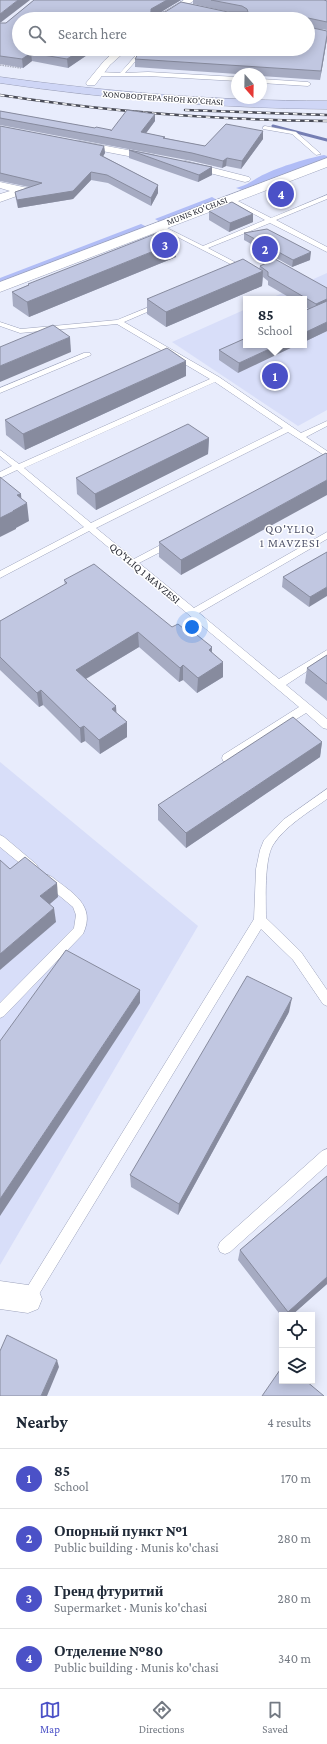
<!DOCTYPE html>
<meta charset="utf-8">
<style>
body{margin:0;font-family:"Crimson Pro",serif;background:#f2f2f3;color:#1f2937}
.controls{position:absolute;right:12px;bottom:12px;display:grid;overflow:hidden;border-radius:0px;box-shadow:0 2px 10px #0003}
.controls button{width:36px;height:36px;display:grid;place-items:center;padding:0;border:0;border-bottom:1px solid #e0e1e3;background:#fff;color:#1f2937;font:20px sans-serif}
.compass{position:absolute;left:231px;top:68px;width:36px;height:36px;border-radius:50%;background:#fff;box-shadow:0 2px 10px #0003;rotate:160deg}
.you{position:absolute;left:192px;top:627px;width:14px;height:14px;margin:-10px;border:3px solid #fff;border-radius:50%;background:#1a73e8;box-shadow:0 0 0 6px #1a73e833}
.badge{display:grid;place-items:center;width:26px;height:26px;border-radius:50%;background:#4b51c7;color:#fff;font-size:13px;font-weight:700}
.pin{position:absolute;translate:-50% -50%;border:2px solid #fff;box-shadow:0 1px 4px #0006}
.popup{position:absolute;left:243px;top:296px;width:64px;height:52px;box-sizing:border-box;display:grid;place-content:center;border-radius:0px;background:#fff;filter:drop-shadow(0 1px 3px #0005);font-size:13px;white-space:nowrap;color:#747a83}
.popup b{font-size:15px;color:#1f2937}
.popup::after{content:'';position:absolute;left:50%;top:100%;margin-left:-8px;border:8px solid transparent;border-top-color:#fff}
.list{margin:0;padding:0;list-style:none}
h2{display:flex;justify-content:space-between;align-items:center;height:52px;margin:0;padding:0 16px;font-size:17px}
h2 small{font-size:13px;font-weight:400;color:#747a83}
.list li{display:grid;grid-template-columns:26px 1fr auto;gap:12px;align-items:center;box-sizing:border-box;height:60px;padding:0 16px;border-top:1px solid #e0e1e3}
.list b{display:block;font-size:15px;white-space:nowrap}
.list p{margin:0;font-size:13px;white-space:nowrap;color:#747a83}
.list em{font-size:13px;font-style:normal;color:#747a83}
.icon{flex:none;width:22px;height:22px;fill:none;stroke:currentColor;stroke-width:2;stroke-linecap:round;stroke-linejoin:round}
.map{position:relative;flex:none;width:327px;height:1396px;overflow:hidden}
.search{position:absolute;background:#fff;box-shadow:0 2px 10px #0003;left:12px;right:12px;top:12px;height:44px;display:flex;align-items:center;gap:10px;box-sizing:border-box;padding:0 14px;border-radius:22px;color:#747a83;font-size:15px}
.sheet{height:292px;background:#fff}
nav{display:flex;justify-content:space-around;align-items:center;box-sizing:border-box;height:56px;border-top:1px solid #e0e1e3;background:#fff;font-size:11px;color:#747a83}
nav a{display:grid;justify-items:center;gap:2px}
nav .on{color:#4b51c7}
.map>svg:first-child{display:block}
.built{fill:#d8def9}
.green{fill:#b1bdf6}
.lines{fill:none;stroke-linecap:round;stroke-linejoin:round}
.stream{stroke:#757eb3;stroke-width:3}
.lane-casing{stroke:#9da3bc;stroke-width:1}
.street-casing{stroke:#9da3bc;stroke-width:1}
.secondary-casing{stroke:#9da3bc;stroke-width:1}
.highway-casing{stroke:#969bb4;stroke-width:1}
.path{stroke:#abafbd;stroke-width:1.5;stroke-dasharray:1.5 1;stroke-linecap:butt}
.lane{fill:#fff;fill-rule:evenodd}
.street{fill:#fff;fill-rule:evenodd}
.secondary{fill:#fff;fill-rule:evenodd}
.highway{fill:#cfd6f6;fill-rule:evenodd}
.rail-casing{stroke:#4a4c57;stroke-width:2.5}
.rail{stroke:#fff;stroke-width:1.5;stroke-dasharray:4.5;stroke-linecap:butt}
.wall{fill:#a6abc2}
.shaded-wall{fill:#878b9e}
.building{fill:#c1c7e1;stroke:#878b9e}
.labels{text-anchor:middle;stroke-width:3;stroke-linejoin:round;paint-order:stroke}
.far-street-label{font-size:9px;fill:#2c2e38;stroke:#fff}
.street-label{font-size:11px;fill:#2c2e38;stroke:#fff}
.neighbourhood-label{font-size:12px;letter-spacing:1px;fill:#50546b;stroke:#fff}
</style>
<div class="map">
<svg width="327" height="1396" viewBox="0 0 327 1396">
<rect width="100%" height="100%" fill="#e8ecfc"/>
<!-- built -->
<g class="built">
<path d="M327,273V410L298,426L172,342L246,309V345H304V299H269Z"/>
<path d="M0,762L198,926L0,1265Z"/>
</g>
<!-- green -->
<g class="green">
<path d="M324,155L327,156V159L242,190L236,188C247,185 250,182 259,177C275,168 305,159 324,155Z"/>
<path d="M212,197L217,200L160,222L155,219Z"/>
<path d="M141,224L147,227L0,283V278Z"/>
</g>
<g class="lines">
<!-- stream -->
<path class="stream" d="M273,126L327,140"/>
<!-- lane casing -->
<g class="lane-casing">
<g id="lane">
<path d="M139,52L142,54L125,73L148,72L237,77V81L148,76H99L96,74L99,72L120,73Z"/>
<path d="M261,79L308,82L311,84L308,86L261,83Z"/>
<path d="M265,126L296,132L321,154L316,155L292,134L263,129V127Z"/>
<path d="M327,195V199L276,220L327,247V252L270,223L208,248L246,268V270L244,271L156,226L161,225L203,246L265,220L228,200V198H232L271,218Z"/>
<path d="M159,303L162,305L161,306L124,322L219,377L301,433L327,421V426L306,437L327,451V457L288,432L96,528L134,559L168,541H174L175,543L174,545L139,563L194,608L327,532V539L199,613L279,679L327,650V658L286,685L327,719V729L323,728L306,713L227,762L223,761L222,758L223,755L299,707L89,531L0,578V571L84,527L17,470L0,478V472L12,466L0,456V450L19,464L210,379L117,324L20,333L0,326V322L21,329L117,320ZM215,382L283,428L91,523L24,468Z"/>
<path d="M84,353H90L91,355L0,393V388Z"/>
<path d="M327,789V799C309,812 285,826 273,845C264,860 266,900 266,918L301,952L327,990V1006L323,1004L293,960L261,929L33,1304L28,1306L23,1304L21,1299L23,1294L254,919L256,869L260,850L264,840L283,820Z"/>
<path d="M0,835L4,837L36,864L38,867L36,870L32,872L28,870L0,847Z"/>
<path d="M48,875L52,877C71,892 97,905 83,934L4,1016L0,1018V1003L74,928L76,915L73,907L44,883L42,880L44,877Z"/>
<path d="M327,1149V1165L230,1252L225,1254L220,1252L218,1247L220,1242L322,1151Z"/>
</g>
</g>
<!-- street casing -->
<g class="street-casing">
<g id="street">
<path d="M184,0H195L164,19H152Z"/>
<path d="M117,49H128L110,65L95,85H87L86,83L104,61Z"/>
<path d="M80,141L154,155L160,158L154,161L76,146L75,144L76,142Z"/>
<path d="M186,161L249,177L251,179L249,181L245,182L182,166L180,164L182,162Z"/>
<path d="M0,182L28,188L30,190L28,192L0,202V194L10,191L0,188Z"/>
<path d="M0,1281L28,1285L38,1289L42,1299L38,1309L28,1313L0,1309Z"/>
</g>
</g>
<!-- secondary casing -->
<g class="secondary-casing">
<path id="secondary" d="M327,158V167L0,292V282Z"/>
</g>
<!-- highway casing -->
<g class="highway-casing">
<path id="highway" d="M0,77C109,92 217,101 327,101V109C217,108 109,99 0,83Z"/>
</g>
<!-- path -->
<path class="path" d="M0,65L21,68"/>
<!-- lane -->
<use href="#lane" class="lane"/>
<!-- street -->
<use href="#street" class="street"/>
<!-- secondary -->
<use href="#secondary" class="secondary"/>
<!-- highway -->
<use href="#highway" class="highway"/>
<!-- rail casing -->
<g class="rail-casing">
<g id="rail">
<path d="M0,95C109,112 217,120 327,121"/>
<path d="M185,110L327,115"/>
</g>
</g>
<!-- rail -->
<use href="#rail" class="rail"/>
</g>
<!-- wall -->
<g class="wall">
<path d="M34,0H181L161,12H165L181,2L228,12H229L193,4V0H324L327,1V30L320,29L327,31V38L320,80L261,76V74H237L135,67V59L141,49H308V19H155L157,14L151,18V19H19V49H96L68,68L32,61L23,68L0,64V23H6Z"/>
<path d="M0,111L95,128L111,130L155,121L146,133L165,137V138L205,146L263,139L241,169L226,166L222,168L192,161L0,125Z"/>
<path d="M0,126L104,146L105,153L103,156L158,185V193L151,206L108,183L91,180L73,199L18,208L16,200L15,192L29,187L0,181Z"/>
<path d="M129,150L212,167V175L198,182L129,158Z"/>
<path d="M209,211L253,222L229,232L209,220Z"/>
<path d="M244,233L310,260L292,267L244,240Z"/>
<path d="M176,257L29,317L13,306L12,292L28,285V284Z"/>
<path d="M260,266L327,288V331L304,342V311L309,309L304,306V299H292L268,285V281L263,277L262,286L166,327L147,314V299L259,269Z"/>
<path d="M246,338L238,373L219,360V350Z"/>
<path d="M186,376L25,450L6,435L5,420Z"/>
<path d="M209,438L208,454L96,510L77,494L76,478Z"/>
<path d="M327,454L181,575L159,557V542Z"/>
<path d="M327,552L309,607L282,587L283,577Z"/>
<path d="M64,580L172,627L189,633L212,647V652L223,677L197,693L183,680L179,682L139,647L86,679L116,713L127,737L100,754L85,741L81,743L43,705L39,707L0,670V621L65,585Z"/>
<path d="M327,655V701L305,683L307,668Z"/>
<path d="M322,742L320,757L186,848L158,820V805Z"/>
<path d="M289,1012L178,1215L131,1187L130,1175Z"/>
<path d="M327,1176V1284L292,1315H282V1317L238,1260L240,1250Z"/>
</g>
<!-- shaded-wall -->
<g class="shaded-wall">
<path d="M18,0H30L0,23V14Z"/>
<path d="M167,0H181L151,18V19H139L151,9Z"/>
<path d="M327,35V39L320,80L321,71Z"/>
<path d="M83,49H96L68,68L67,59Z"/>
<path d="M31,53L32,61L23,68L22,59Z"/>
<path d="M155,114V121L141,140V132Z"/>
<path d="M263,131V139L241,169L242,161Z"/>
<path d="M104,146L105,153L100,162V155Z"/>
<path d="M227,158L226,166L222,168L223,161Z"/>
<path d="M212,167V175L198,182L199,175Z"/>
<path d="M91,172V180L73,199L18,208L17,200Z"/>
<path d="M158,185V193L151,206V198Z"/>
<path d="M253,214V222L229,232L230,223Z"/>
<path d="M176,242V257L29,317L27,302Z"/>
<path d="M311,252L310,260L292,267L293,260Z"/>
<path d="M263,271L262,286L166,327V312Z"/>
<path d="M327,299V307L315,313L316,304Z"/>
<path d="M327,322V331L304,342V333Z"/>
<path d="M70,337L71,352L0,382V366Z"/>
<path d="M278,345H297L238,373L239,363Z"/>
<path d="M186,361V376L25,450L23,434Z"/>
<path d="M209,438L208,454L96,510L95,494Z"/>
<path d="M327,480V495L181,575V560Z"/>
<path d="M21,494L22,506L27,503L29,521L16,528V529L0,537V518L17,495Z"/>
<path d="M327,587V596L309,607L310,597Z"/>
<path d="M138,632L139,647L77,684L76,670Z"/>
<path d="M212,647L211,662L209,650Z"/>
<path d="M223,662V677L197,693L198,678Z"/>
<path d="M183,665V680L179,682L180,668Z"/>
<path d="M41,690L43,705L39,707L37,693Z"/>
<path d="M116,706L117,721L112,709Z"/>
<path d="M127,722V737L100,754L99,740Z"/>
<path d="M84,726L85,741L81,743L80,728Z"/>
<path d="M322,742L320,757L186,848V833Z"/>
<path d="M57,883L58,897L43,910L40,896Z"/>
<path d="M54,908L56,922L0,970V954Z"/>
<path d="M140,990V1003L0,1216V1199Z"/>
<path d="M292,998L289,1012L178,1215L179,1204Z"/>
<path d="M327,1277V1284L292,1315H287L288,1312Z"/>
<path d="M57,1360L59,1367L47,1396H41Z"/>
</g>
<!-- building -->
<g class="building">
<path d="M0,0H18L0,14Z"/>
<path d="M34,0H167L151,9V12L139,19H19V49H83L67,59L31,53L22,59L0,56V23H6Z"/>
<path d="M211,0H324L327,1V22L308,18V19H155L158,12H165L181,2L228,12H248L247,9L242,6Z"/>
<path d="M308,27L327,31V35L321,71L135,59L141,49H308Z"/>
<path d="M127,110L155,114L141,132L165,137L163,138L205,146L226,124L263,131L242,161L227,158L223,161L192,153L0,118V111L95,128L96,127L111,130V131Z"/>
<path d="M0,126L104,146L100,155L158,185L151,198L107,175L91,172L73,191L17,200L15,192L42,183L0,173Z"/>
<path d="M129,150L212,167L199,175Z"/>
<path d="M232,202L253,214L230,223L209,211Z"/>
<path d="M267,229L311,252L293,260L244,233Z"/>
<path d="M160,232L176,242L27,302L12,292L29,285L28,284Z"/>
<path d="M243,259L263,271L166,312L147,299Z"/>
<path d="M275,259L327,288V299L316,304L268,276V272L260,266Z"/>
<path d="M327,301V322L304,333V311Z"/>
<path d="M53,325L70,337L0,366V347Z"/>
<path d="M246,338V345H278L239,363L219,350Z"/>
<path d="M167,348L186,361L23,434L5,420Z"/>
<path d="M188,424L209,438L95,494L76,478Z"/>
<path d="M326,453L327,454V480L181,560L159,542Z"/>
<path d="M0,477L21,494L17,495L27,503L13,511H14L0,518Z"/>
<path d="M327,552V587L310,597L283,577Z"/>
<path d="M94,564L172,627L178,624L189,633L192,631L212,647L209,650L223,662L198,678L183,665L180,668L138,632L76,670L116,706L112,709L127,722L99,740L84,726L80,728L41,690L37,693L0,657V621L67,583L64,580Z"/>
<path d="M327,655V684L307,668Z"/>
<path d="M293,717L322,742L186,833L158,805Z"/>
<path d="M25,857L57,883L40,896L54,908L0,954V860L10,869Z"/>
<path d="M66,950L140,990L0,1199V1041Z"/>
<path d="M247,976L292,998L179,1204L130,1175Z"/>
<path d="M327,1176V1277L288,1312L240,1250Z"/>
<path d="M7,1335L57,1360L41,1396H0V1351Z"/>
<path d="M282,1367V1381H306L324,1396H262Z"/>
</g>
<g class="labels">
<!-- far-street labels -->
<g class="far-street-label">
<text transform="translate(163 98) rotate(4)" y="3">XONOBODTEPA SHOH KO'CHASI</text>
<text transform="translate(197 211) rotate(-21)" y="3">MUNIS KO'CHASI</text>
</g>
<!-- street labels -->
<g class="street-label">
<text transform="translate(145 573) rotate(40)" y="4">QO'YLIQ 1 MAVZESI</text>
</g>
<!-- neighbourhood labels -->
<g class="neighbourhood-label">
<text x="290" y="533">QO'YLIQ<tspan x="290" dy="14">1 MAVZESI</tspan></text>
</g>
</g>
</svg>
<div class="controls">
<button><svg class="icon" aria-label="locate" viewBox="0 0 24 24"><circle cx="12" cy="12" r="6"/><path d="M12 2v4M12 18v4M2 12h4M18 12h4"/></svg></button>
<button><svg class="icon" aria-label="layers" viewBox="0 0 24 24"><path d="M12 4l9 5-9 5-9-5zM3 14l9 5 9-5"/></svg></button>
</div>
<svg class="compass" viewBox="-18 -18 36 36"><path d="M0-13l5 13h-10z" fill="#e53935"/><path d="M0 13l5-13h-10z" fill="#747a83"/></svg>
<div class="you"></div>
<div class="pin badge" style="left:275px;top:376px">1</div>
<div class="popup"><b>85</b>School</div>
<div class="pin badge" style="left:265px;top:249px">2</div>
<div class="pin badge" style="left:165px;top:245px">3</div>
<div class="pin badge" style="left:281px;top:194px">4</div>
<div class="search"><svg class="icon" aria-label="search" viewBox="0 0 24 24"><circle cx="10" cy="10" r="6"/><path d="M15 15l6 6"/></svg>Search here</div>
</div>
<section class="sheet">
<h2>Nearby<small>4 results</small></h2>
<ul class="list">
<li><span class="badge">1</span><div><b>85</b><p>School</p></div><em>170 m</em></li>
<li><span class="badge">2</span><div><b>Опорный пункт №1</b><p>Public building · Munis ko'chasi</p></div><em>280 m</em></li>
<li><span class="badge">3</span><div><b>Гренд фтуритий</b><p>Supermarket · Munis ko'chasi</p></div><em>280 m</em></li>
<li><span class="badge">4</span><div><b>Отделение №80</b><p>Public building · Munis ko'chasi</p></div><em>340 m</em></li>
</ul>
</section>
<nav>
<a class="on"><svg class="icon" aria-label="map" viewBox="0 0 24 24"><path d="M3 6l6-2 6 2 6-2v14l-6 2-6-2-6 2zM9 4v14M15 6v14"/></svg>Map</a>
<a><svg class="icon" aria-label="directions" viewBox="0 0 24 24"><path d="M12 3l9 9-9 9-9-9zM9 14v-3h6M13 9l2 2-2 2"/></svg>Directions</a>
<a><svg class="icon" aria-label="saved" viewBox="0 0 24 24"><path d="M7 4h10v16l-5-4-5 4z"/></svg>Saved</a>
</nav>
